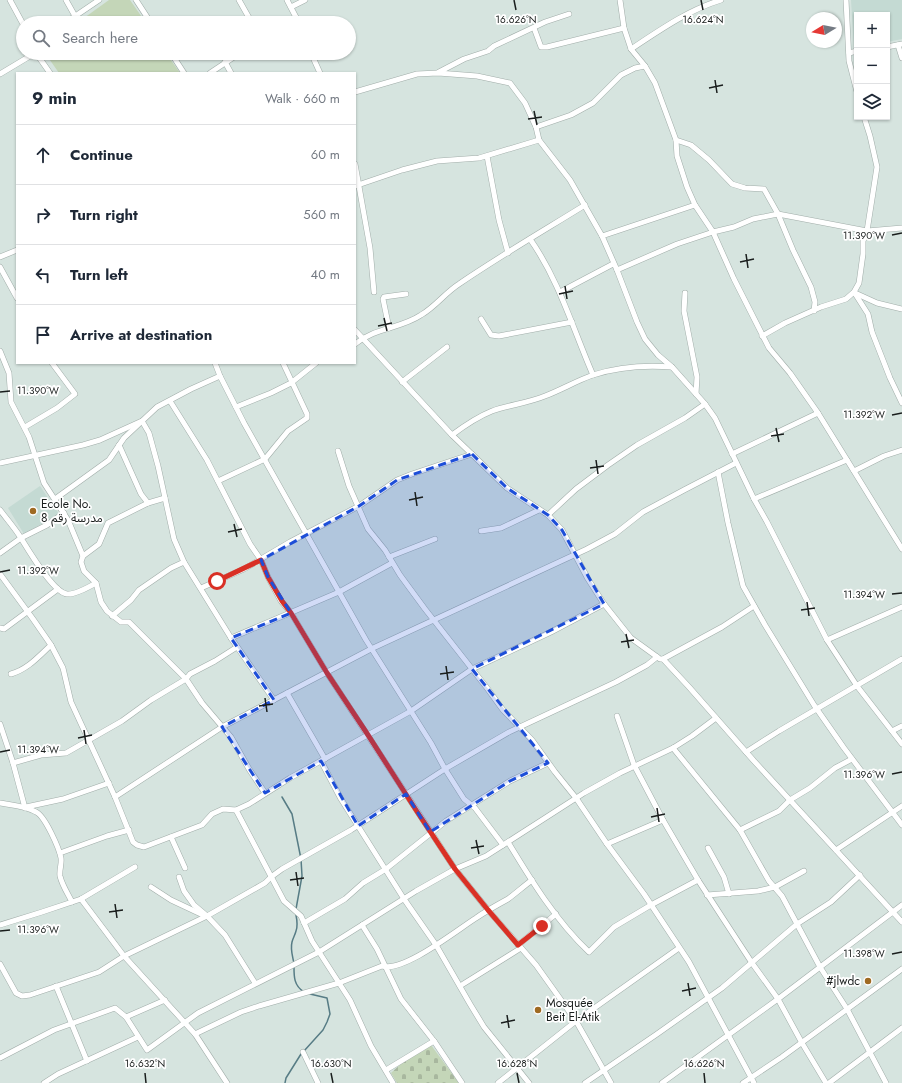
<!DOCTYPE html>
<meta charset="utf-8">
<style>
body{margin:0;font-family:Jost,"Noto Sans Arabic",sans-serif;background:#f6f6f7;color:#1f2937}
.controls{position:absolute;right:12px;top:12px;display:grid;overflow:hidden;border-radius:0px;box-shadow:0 1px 3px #0004}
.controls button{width:36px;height:36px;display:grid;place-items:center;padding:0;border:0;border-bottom:1px solid #e0e1e3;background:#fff;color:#1f2937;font:20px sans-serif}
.compass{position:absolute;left:806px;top:12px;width:36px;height:36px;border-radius:50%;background:#fff;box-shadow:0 1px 3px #0004;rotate:260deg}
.stop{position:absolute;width:12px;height:12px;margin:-9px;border:3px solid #d93025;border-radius:50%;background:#fff}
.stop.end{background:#d93025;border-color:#fff;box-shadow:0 1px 4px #0008}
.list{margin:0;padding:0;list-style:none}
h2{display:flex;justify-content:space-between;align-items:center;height:52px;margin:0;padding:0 16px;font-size:17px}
h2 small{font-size:13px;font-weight:400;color:#747a83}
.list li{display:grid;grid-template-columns:26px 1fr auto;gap:12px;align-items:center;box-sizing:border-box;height:60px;padding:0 16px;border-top:1px solid #e0e1e3}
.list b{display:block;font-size:15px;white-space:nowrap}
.list em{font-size:13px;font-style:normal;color:#747a83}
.icon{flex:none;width:22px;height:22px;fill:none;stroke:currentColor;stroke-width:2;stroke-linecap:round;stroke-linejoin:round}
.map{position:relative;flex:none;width:902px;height:1083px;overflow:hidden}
.search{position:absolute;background:#fff;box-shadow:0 1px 3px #0004;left:16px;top:16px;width:340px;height:44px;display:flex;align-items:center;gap:10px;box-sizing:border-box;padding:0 14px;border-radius:22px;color:#747a83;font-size:15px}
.panel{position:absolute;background:#fff;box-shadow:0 1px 3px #0004;left:16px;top:72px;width:340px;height:292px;border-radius:0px}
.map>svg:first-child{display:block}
.built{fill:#c4dad3}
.cemetery{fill:url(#cemetery-stones)}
.pitch{fill:#c4d6b8}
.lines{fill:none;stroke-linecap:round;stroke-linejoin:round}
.stream{stroke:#577c85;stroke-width:1.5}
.street-casing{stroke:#a1ada9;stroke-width:6}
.street{stroke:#fff;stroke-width:5}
.route{stroke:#d93025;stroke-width:5}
.marked{fill:#1d4ed8;fill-opacity:0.2;stroke:#1d4ed8;stroke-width:3;stroke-dasharray:8 5;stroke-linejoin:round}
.ticks{fill:none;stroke:#1a1e1d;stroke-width:1.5}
.poi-dot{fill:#9f6a22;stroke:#fff;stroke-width:1.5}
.labels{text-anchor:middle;stroke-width:3.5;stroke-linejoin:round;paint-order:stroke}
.poi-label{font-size:12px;fill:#1a1e1d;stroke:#fff;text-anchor:start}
.ticks-label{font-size:10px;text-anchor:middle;fill:#1a1e1d;stroke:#fff;stroke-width:3.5;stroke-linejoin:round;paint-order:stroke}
</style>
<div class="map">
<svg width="902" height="1083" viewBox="0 0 902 1083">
<defs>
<pattern id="cemetery-stones" width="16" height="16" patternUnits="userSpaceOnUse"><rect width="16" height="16" fill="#c4d6b8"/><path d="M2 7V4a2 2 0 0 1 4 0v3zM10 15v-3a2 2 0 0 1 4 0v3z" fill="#a8b79e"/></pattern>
</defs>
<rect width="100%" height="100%" fill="#d6e4df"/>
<!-- built -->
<g class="built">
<path d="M851,0H902V39L887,42V15H857V48L854,49Z"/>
<path d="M40,486L59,514L24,534L8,508Z"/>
</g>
<!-- cemetery -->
<path class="cemetery" d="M431,1045L459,1083H397L391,1073L405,1060Z"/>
<!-- pitch -->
<g class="pitch">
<path d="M109,0H130L146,23H77Z"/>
<path d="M45,53H166L180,73H59Z"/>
</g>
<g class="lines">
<!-- stream -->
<g class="stream">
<path d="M282,797L292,814L301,859L302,876L296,909"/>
<path d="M296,915C297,920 298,926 296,931C295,935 293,938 292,942C290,950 293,957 294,964C294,975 293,985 304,992"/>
<path d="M304,1051L323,1030L327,1022L330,1014L327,998L310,994"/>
<path d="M285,1083L286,1078L301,1054"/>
</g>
<!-- street casing -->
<g class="street-casing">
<g id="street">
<path d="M10,0L23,24"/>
<path d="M66,0L75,16"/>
<path d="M136,0L151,23"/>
<path d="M239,0L252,23"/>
<path d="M287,0L299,23"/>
<path d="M620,0L624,28L631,49L645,66L655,83L676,140L677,156L687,187L695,205L713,232L734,279L769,348L790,373L818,413L902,549"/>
<path d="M846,0L849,61L857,92"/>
<path d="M291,7L305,0"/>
<path d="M65,23L99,0"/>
<path d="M289,23L297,18"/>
<path d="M534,28L541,47H547L624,28"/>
<path d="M898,45L902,58"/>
<path d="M887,47L902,44"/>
<path d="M631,49C660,30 688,10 721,0"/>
<path d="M36,53L50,73"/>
<path d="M171,53L184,73"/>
<path d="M311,53L320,73"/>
<path d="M849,53L857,51"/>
<path d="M225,62L231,73"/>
<path d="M439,72L464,59L488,51L494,46L545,22L569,14"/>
<path d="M210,73L240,53"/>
<path d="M0,74L35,53"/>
<path d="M355,92L417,74L438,73L477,76L510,83L525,103L536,127L539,140L570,180L602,236L617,270L637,322L645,339L658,355L672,367L705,404L715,418L754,499L767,522L827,640L857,686L902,744"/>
<path d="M536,127L571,115L593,103L621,75L635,68L645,66"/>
<path d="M676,140L691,145L709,160L732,184L745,188L764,189L778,214L793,250L811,287L815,302L814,311"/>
<path d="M487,156L499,220L508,253"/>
<path d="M355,164L370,248L374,292"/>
<path d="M355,186L402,170L437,161L479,158L539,140"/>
<path d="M602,236L695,205"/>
<path d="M530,239C559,280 573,329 593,375"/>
<path d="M0,257L17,250"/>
<path d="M0,267L17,298"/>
<path d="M617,270L677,244L713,232L734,227L753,219L778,214L867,231L902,228"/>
<path d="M560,292L613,264"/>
<path d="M854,292L868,314L872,332L890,378L902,403"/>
<path d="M685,293L684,311L697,377L696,394"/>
<path d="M855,293L877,303L902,309"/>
<path d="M481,319L491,335L499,336L572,322"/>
<path d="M389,328L383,299L384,297L406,294"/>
<path d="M355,330L452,435L507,488L548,515L562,530L588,579L604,604L631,638L660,659H663L689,687L754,761L902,922"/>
<path d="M762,336L785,323L821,307L846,299L854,292L859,283L863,254V241L867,231L877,167L870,136L864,117"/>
<path d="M355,344C376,327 400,329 421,315C435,307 445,293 459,284C500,256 543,231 585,205"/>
<path d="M0,351L9,373L11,402L29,437L44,483L68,520L83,556"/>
<path d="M215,363L220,376L244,423L366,640L431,743L445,769L464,799L475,808L503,845"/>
<path d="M402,382L447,347"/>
<path d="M170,401L207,460L250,544L261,560L268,577L281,601L291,613L327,673L455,869L488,910L536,965L576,1021L611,1083"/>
<path d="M236,407L271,393L291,383L316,363"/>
<path d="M25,427L57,408L75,394L52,363"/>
<path d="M452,435C464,426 477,417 492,411C509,405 528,403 545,396C561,390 576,381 593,375C618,367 646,365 672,367"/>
<path d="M119,445L141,494L148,503"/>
<path d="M338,451L349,486L368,529L385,550L400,575L425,609L487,688L503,710L532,740L555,772L576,798L607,844L644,894L689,962L754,1083"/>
<path d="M732,454L818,413"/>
<path d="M0,463L83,445L100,440L142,421L149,433L158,466L174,539L184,562L231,638L274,700"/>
<path d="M854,471L884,456L902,450"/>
<path d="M718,472L728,523L743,586L765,625L814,705L844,748L902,825"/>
<path d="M218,481L265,459L288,431L307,418V414L283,363"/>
<path d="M165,498L148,503L108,523L99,544L83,556L81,562L84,571L96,583L101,602L107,611L121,622H129L186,679L202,703L231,737L249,769L265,793"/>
<path d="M55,499L109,460L124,438L157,407L191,389L220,376"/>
<path d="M754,499L847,460"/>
<path d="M0,510C6,518 13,526 19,535C26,546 53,593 67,594C74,595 89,587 96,583"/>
<path d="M548,515L576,489L608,465L637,445L685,418L705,404"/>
<path d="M481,531L501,528L539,510"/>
<path d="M0,553L21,538L47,525L64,513"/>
<path d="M389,557L435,539"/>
<path d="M0,574L33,619L51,645L63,668L71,702L115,797L133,842L137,845L144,847L202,825L212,814L223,809L236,810L249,804L290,778L411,711L472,669L551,632L604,604"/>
<path d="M201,588L244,569L290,542L359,506L397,480L412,474L472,454"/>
<path d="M112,616L131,600L139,590L171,568L184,562"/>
<path d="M0,628L4,629L58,589"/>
<path d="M231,638L339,592L392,563"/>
<path d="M827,640L902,607"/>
<path d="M663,659L722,627L754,606"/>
<path d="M11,674C28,669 38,657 51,645"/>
<path d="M287,693L325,759"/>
<path d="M617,716L634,765L663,820L698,880L752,963L778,999L802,1043L826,1083"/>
<path d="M0,724L13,763L25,808"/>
<path d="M892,731L902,726"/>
<path d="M673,748L740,830L769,881L782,896L820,967L847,1009L886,1083"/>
<path d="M746,752L779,731L902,659"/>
<path d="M321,761L341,799L404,899L436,945L470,1004L484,1027L529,1083"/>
<path d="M13,763L41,755L66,753L122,721L151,700L186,679L190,674L215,661L237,647"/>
<path d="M115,797L222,727L371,649L587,549L615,534L643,512L684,490L736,463"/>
<path d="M0,803C11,805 26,806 36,812C45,816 59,848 61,858C62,864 59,870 60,876C62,885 68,894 72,902"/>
<path d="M26,807L63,799L109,783"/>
<path d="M236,810L284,901L301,916L312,941L350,1000L371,1046L393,1083"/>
<path d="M740,830L779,811L790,800L810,788L835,768L852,759"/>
<path d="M171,837L185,868"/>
<path d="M508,842C531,880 556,921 589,952L614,927L651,905L698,880"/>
<path d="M607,844L663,820"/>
<path d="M708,848L724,877L729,894"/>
<path d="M836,850L902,806"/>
<path d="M60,853L107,836L129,830"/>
<path d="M179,877L184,891L194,905L207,916L225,935L255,983"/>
<path d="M151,887L171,900L203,915"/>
<path d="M707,895L758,891L775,887L804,871"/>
<path d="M81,899L124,956L195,1034L227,1083"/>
<path d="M304,923L345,899L363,883L386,869L446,821L510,781L548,763"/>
<path d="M0,925L42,912L81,899L135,867"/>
<path d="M362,925L377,949L401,999L434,1041L462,1083"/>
<path d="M518,945L556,914"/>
<path d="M0,964L16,993L22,996L30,995L99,972L124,956L207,916L265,883L271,877L282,869L351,830L445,769L509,732L616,682L647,665L657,657"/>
<path d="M56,986L87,1061"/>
<path d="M460,986L521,948"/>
<path d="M126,1017L165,1000"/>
<path d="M195,1034L241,1012L259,1006L339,983L382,966C403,973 457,930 476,918C486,911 497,905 508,899C516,893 524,886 532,880"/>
<path d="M303,1052L318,1083"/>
<path d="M0,1058L54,1030L115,1008L126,1017L147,1050L198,1013L319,952L416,891L455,869L486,856L584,793L620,773L673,748L692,736L716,718"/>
<path d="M386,1070L434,1041"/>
<path d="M44,1083L58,1074L138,1037"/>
<path d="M498,1083L576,1021L679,948"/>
<path d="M585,1083L657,1034L722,988L797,924L831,902L860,875"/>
<path d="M662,1083L778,999L902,905"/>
<path d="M743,1083L782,1057L902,969"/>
<path d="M829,1083L902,1028"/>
</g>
</g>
<!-- street -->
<use href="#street" class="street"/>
</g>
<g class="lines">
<!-- route -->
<path class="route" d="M217,581L261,560L268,577L282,601L291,613L327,673L368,735L416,810L455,869L488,910L518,945L542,926"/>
</g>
<!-- marked area -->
<path class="marked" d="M472,454L507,488L548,515L562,530L604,604L472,669L548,763L510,781L430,832L406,794L358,826L321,761L265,793L222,727L274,700L231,638L291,613L268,577L261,560L359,506L397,480Z"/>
<!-- ticks -->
<path class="ticks" d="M514,0L516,10M701,0L703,10M715,80L717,93M709,88L723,85M534,111L537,125M528,119L542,117M892,235L902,233M746,254L748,268M740,262L754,259M565,286L567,299M559,294L573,291M384,318L387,331M378,326L392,323M0,392L10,391M892,415L902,413M776,428L779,442M771,436L784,434M596,460L598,474M590,468L604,466M415,492L417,506M409,500L423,497M234,524L237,537M228,532L242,529M0,572L10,570M892,594L902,593M807,602L809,616M801,610L815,608M626,634L629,648M621,642L634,640M446,666L448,680M440,674L454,672M265,698L267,712M259,706L273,704M84,730L86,744M78,738L92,735M0,752L10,750M892,774L902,772M657,808L659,822M651,817L665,814M476,840L479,854M471,848L484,846M296,872L298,886M290,880L304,878M115,904L117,918M109,912L123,910M0,931L10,930M892,954L902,952M688,983L690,996M682,991L696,988M507,1015L509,1028M501,1023L515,1020M145,1073L146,1083M331,1073L333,1083M517,1073L519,1083M704,1073L705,1083"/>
<!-- markers -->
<g class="poi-dot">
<circle cx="33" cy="511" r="4"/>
<circle cx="868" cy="981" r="4"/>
<circle cx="538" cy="1010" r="4"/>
</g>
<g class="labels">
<!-- poi labels -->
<g class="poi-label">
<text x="41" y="508">Ecole No.<tspan x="41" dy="14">8 مدرسة رقم</tspan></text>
<text x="860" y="985" text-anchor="end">#jlwdc</text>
<text x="546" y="1007">Mosquée<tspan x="546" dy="14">Beit El-Atik</tspan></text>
</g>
</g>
<g class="ticks-label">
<text x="516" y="23">16.626°N</text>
<text x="703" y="23">16.624°N</text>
<text x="864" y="239">11.390°W</text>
<text x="38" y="394">11.390°W</text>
<text x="864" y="418">11.392°W</text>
<text x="38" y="574">11.392°W</text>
<text x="864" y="598">11.394°W</text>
<text x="38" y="753">11.394°W</text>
<text x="864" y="778">11.396°W</text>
<text x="38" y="933">11.396°W</text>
<text x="864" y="957">11.398°W</text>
<text x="145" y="1067">16.632°N</text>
<text x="331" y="1067">16.630°N</text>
<text x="517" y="1067">16.628°N</text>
<text x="704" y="1067">16.626°N</text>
</g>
</svg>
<div class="controls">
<button>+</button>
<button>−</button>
<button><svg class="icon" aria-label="layers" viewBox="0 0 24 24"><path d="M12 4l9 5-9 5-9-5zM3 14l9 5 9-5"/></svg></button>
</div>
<svg class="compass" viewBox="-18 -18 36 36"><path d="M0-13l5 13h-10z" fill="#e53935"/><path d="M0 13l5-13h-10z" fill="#747a83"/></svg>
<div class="stop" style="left:217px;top:581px"></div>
<div class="stop end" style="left:542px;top:926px"></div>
<div class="search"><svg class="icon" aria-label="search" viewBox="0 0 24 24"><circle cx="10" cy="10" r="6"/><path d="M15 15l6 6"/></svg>Search here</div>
<section class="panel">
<h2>9 min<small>Walk · 660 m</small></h2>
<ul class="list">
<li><svg class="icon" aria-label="ahead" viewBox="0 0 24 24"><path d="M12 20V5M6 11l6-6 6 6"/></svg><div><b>Continue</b></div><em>60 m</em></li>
<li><svg class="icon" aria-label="right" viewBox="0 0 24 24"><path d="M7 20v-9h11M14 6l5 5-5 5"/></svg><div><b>Turn right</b></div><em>560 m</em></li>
<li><svg class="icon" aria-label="left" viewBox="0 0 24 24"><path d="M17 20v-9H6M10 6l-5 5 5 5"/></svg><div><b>Turn left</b></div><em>40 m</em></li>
<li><svg class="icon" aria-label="arrive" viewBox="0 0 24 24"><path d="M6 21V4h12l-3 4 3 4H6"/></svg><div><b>Arrive at destination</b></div></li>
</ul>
</section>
</div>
